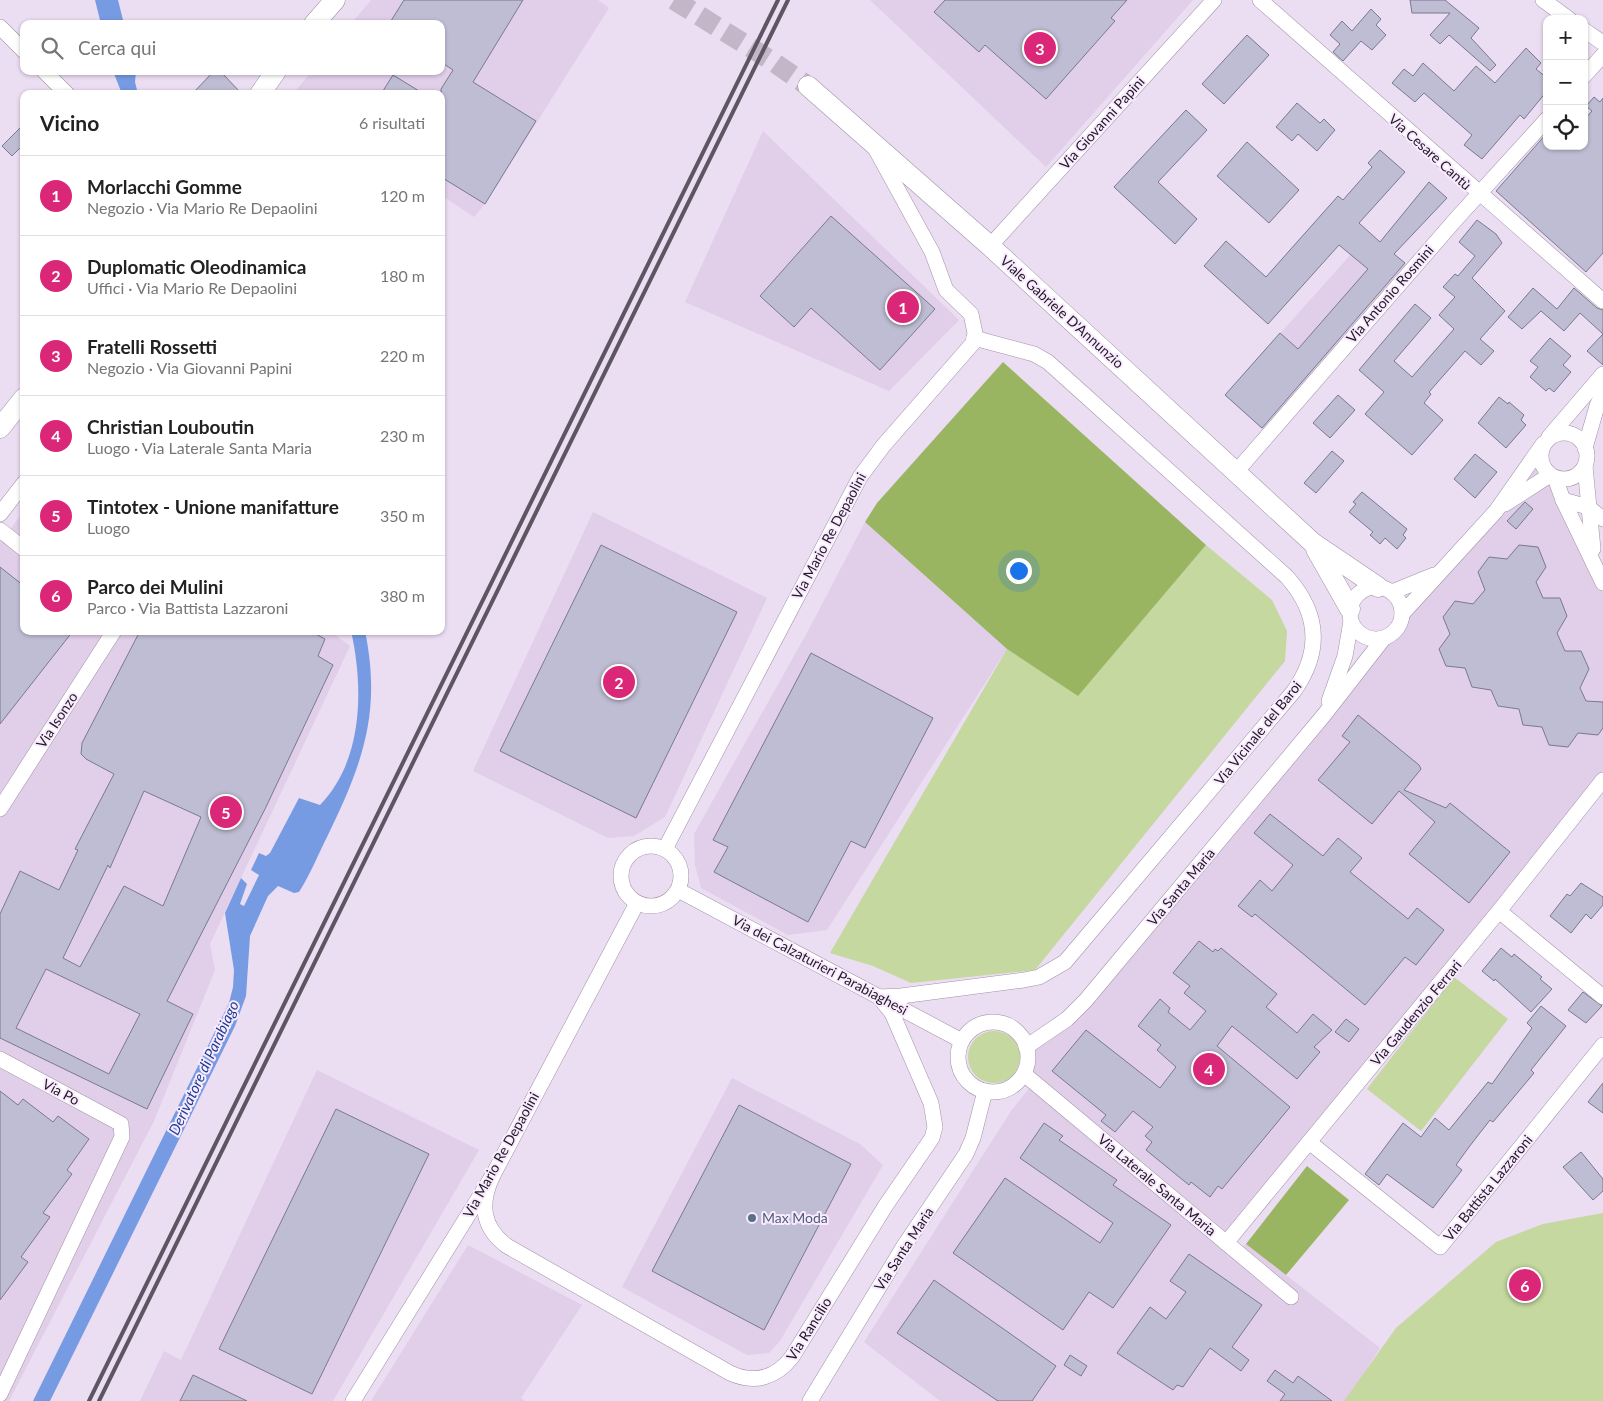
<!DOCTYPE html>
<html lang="it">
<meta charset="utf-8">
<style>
body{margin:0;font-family:Lato,sans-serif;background:#f6f6f6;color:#222}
.controls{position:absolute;right:15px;top:15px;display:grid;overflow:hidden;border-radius:10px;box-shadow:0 1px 4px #0004}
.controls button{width:45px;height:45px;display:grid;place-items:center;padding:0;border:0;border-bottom:1px solid #e0e0e0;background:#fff;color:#222;font:25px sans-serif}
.you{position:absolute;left:1018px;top:570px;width:18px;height:18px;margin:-12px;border:4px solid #fff;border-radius:50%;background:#1a73e8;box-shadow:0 0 0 8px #1a73e833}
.badge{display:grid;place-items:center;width:32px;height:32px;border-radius:50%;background:#db2777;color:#fff;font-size:16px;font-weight:700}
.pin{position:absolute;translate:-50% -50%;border:2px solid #fff;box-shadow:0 1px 5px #0006}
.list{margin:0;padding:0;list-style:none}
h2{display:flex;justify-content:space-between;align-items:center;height:65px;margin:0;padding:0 20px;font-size:21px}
h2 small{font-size:16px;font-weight:400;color:#767676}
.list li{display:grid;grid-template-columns:32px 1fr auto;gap:15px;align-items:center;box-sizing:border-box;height:80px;padding:0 20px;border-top:1px solid #e0e0e0}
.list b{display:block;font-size:19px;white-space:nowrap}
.list p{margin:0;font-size:16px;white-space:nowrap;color:#767676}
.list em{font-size:16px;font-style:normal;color:#767676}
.icon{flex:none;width:28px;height:28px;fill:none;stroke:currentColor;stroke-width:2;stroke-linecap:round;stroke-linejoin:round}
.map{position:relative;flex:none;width:1603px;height:1401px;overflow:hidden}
.search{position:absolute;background:#fff;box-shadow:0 1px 4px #0004;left:20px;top:20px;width:425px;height:55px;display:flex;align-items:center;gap:12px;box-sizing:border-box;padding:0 18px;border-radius:10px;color:#767676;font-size:19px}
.panel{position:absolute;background:#fff;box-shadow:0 1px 4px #0004;left:20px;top:90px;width:425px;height:545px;border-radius:10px}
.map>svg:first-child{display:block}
.built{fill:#e1cee9}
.green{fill:#c4d89f}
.forest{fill:#9ab562}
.water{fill:#779be3}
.building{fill:#bebdd4;stroke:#7a798e;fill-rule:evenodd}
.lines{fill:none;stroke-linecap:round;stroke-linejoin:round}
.major-tunnel{stroke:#c2b6c8;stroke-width:20;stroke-dasharray:20 10;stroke-linecap:butt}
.minor-casing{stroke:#a093a6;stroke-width:16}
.major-casing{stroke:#a093a6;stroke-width:21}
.minor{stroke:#fff;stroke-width:15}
.major{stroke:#fff;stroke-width:20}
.rail{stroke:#5d5561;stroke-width:4}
.service-dot{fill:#5c6f8a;stroke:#f9eaff;stroke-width:2}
.labels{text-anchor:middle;stroke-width:4;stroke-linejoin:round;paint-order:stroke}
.street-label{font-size:14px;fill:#1f1a22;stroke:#f9eaff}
.service-label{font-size:14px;fill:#4e5e75;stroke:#f9eaff;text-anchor:start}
.water-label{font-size:15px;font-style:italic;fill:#1a3e91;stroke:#f9eaff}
</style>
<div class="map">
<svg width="1603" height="1401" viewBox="0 0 1603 1401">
<rect width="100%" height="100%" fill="#ebddf2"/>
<!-- built -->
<g class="built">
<path d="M371,0H598L609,8L485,204L474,217L441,195V94H293L312,71H441V24H351Z"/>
<path d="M870,0H1193L1046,167Z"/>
<path d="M763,131L959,320L889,391L685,302Z"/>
<path d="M1370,233L1407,265L1267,434L1225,395Z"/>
<path d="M1539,461L1603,589V777L1226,1241L1026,1072L1029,1063L1028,1048L1057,1029L1385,638L1394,633L1403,615Z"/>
<path d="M24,511V631H330L350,646L210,944L215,970L154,1121L9,1401H0V543Z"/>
<path d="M593,512L767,598L665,817L634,836L608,838L473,771Z"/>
<path d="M865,522L1007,649L827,930L788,935L701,888L695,865L694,834L808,631Z"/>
<path d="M317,1070L479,1150L333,1401H140L164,1351L181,1360Z"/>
<path d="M732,1078L860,1144L883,1165L780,1341L769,1353L747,1355L622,1287Z"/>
<path d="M1031,1086L1235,1253L1246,1244L1380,1348L1346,1401H940L864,1342L1011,1111Z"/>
<path d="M468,1245L582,1305L521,1398L525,1401H371Z"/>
</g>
<!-- green -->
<g class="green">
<path d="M1206,545L1272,600L1287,631L1285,661L1035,970L911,983L873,966L830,953L1007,649L1078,695Z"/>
<path d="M1454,977L1508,1019L1421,1131L1367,1089Z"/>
<circle cx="994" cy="1057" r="26"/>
<path d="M1603,1213V1401H1344L1396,1328L1496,1242L1543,1224Z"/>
</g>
<!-- forest -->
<g class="forest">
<path d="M1003,362L1206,545L1078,696L1007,649L865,522L877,503Z"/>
<path d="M1307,1166L1349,1200L1286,1275L1246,1244Z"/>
</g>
<!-- water -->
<g class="water">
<path d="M95,0H118L124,24H101Z"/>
<path d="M113,71H136L135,82L138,94H122Z"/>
<path d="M351,631H365C382,713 362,765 327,837C318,855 310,875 299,892L294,893L278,886L268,896L250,936L246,996L235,1026L50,1401H33L229,1003L233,987L234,970L225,913L241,878L247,884L240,904L244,906L259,875L251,870L259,853L266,856L270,853L299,798L320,805C363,761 364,688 351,631Z"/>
</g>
<!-- building -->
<g class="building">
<path d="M404,0H523L473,82L536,121L485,204L441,177V89L453,70L441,62V24H389Z"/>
<path d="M945,0H1127L1111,18L1115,21L1046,99L985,45L979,52L934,12Z"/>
<path d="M1410,0H1445L1479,28L1471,38L1496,65L1490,71L1449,35L1440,44L1430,35L1450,13H1412Z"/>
<path d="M1371,9L1381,19L1376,25L1386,35L1372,50L1361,41L1343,61L1333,52L1340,44L1330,35L1342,21L1352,31Z"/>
<path d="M1247,35L1269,55L1224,104L1202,84Z"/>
<path d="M1526,48L1541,63L1536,69L1547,78V91L1524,119L1520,115L1482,159L1464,145L1472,135L1424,93L1415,102L1392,83L1404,69L1413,76L1423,63L1454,91L1476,66L1495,83Z"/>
<path d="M214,71H220L242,94H192Z"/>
<path d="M393,75L424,94H381Z"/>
<path d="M1594,97L1600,102L1603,98V253L1586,272L1496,191L1547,133V146H1584V120L1592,111L1586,106Z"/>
<path d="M1297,103L1320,123L1324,119L1335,130L1317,151L1298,134L1292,141L1276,127Z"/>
<path d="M1186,110L1207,130L1158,182L1197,219L1175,244L1114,187Z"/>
<path d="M24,124V144L12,156L2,146Z"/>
<path d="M1247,142L1299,190L1269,223L1217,176Z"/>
<path d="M1380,150L1405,172L1359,223L1380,242L1429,182L1447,198L1394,254L1405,263L1262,428L1225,395L1280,333L1298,349L1368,269L1339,245L1268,324L1204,266L1226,241L1266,277L1338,196L1343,200L1372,167L1368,163Z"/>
<path d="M831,216L935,309L880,370L811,308L794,327L760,296Z"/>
<path d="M1477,220L1496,234L1502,243L1472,278L1505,311L1480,339L1494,351L1481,365L1465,351L1429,392L1431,394L1424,403L1443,420L1412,455L1365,414L1384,392L1359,370L1415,304L1431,318L1394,361L1412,377L1454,329L1439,315L1455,297L1443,287L1455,274L1458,276L1475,256L1459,242Z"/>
<path d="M1533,288L1557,309L1574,288L1597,308L1603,310V334L1580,313L1564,331L1541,311L1522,329L1508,317Z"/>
<path d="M1603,334V365L1587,351Z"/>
<path d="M1550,338L1571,356L1563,365L1571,372L1554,392L1549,388L1546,391L1530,377L1538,367L1530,361Z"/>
<path d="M1338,395L1355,410L1330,438L1313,423Z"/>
<path d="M1499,397L1508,404L1509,402L1524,415L1521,420L1526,425L1506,448L1478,423Z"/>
<path d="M1332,451L1344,461L1316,493L1304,483Z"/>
<path d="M1475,454L1497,472L1475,498L1454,479Z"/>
<path d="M1362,492L1407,529L1403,535L1406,538L1397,549L1385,538L1380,544L1370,535L1373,532L1349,512L1356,504L1353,502Z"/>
<path d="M1525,502L1533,509L1516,529L1507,521Z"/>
<path d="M601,545L737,612L636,818L500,751Z"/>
<path d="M1519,545L1538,547L1546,567L1536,582L1543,598H1560L1567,616L1557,633L1565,651H1581L1589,669L1580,688L1586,701L1603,702V728L1598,735L1578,733L1568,747L1549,745L1542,727L1523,725L1519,709L1498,706L1491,690L1472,687L1465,668L1446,666L1439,649L1450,634L1443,617L1455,601L1473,604L1485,590L1478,572L1489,557L1507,559Z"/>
<path d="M0,567L24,586V631H73L0,724Z"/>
<path d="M140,631H310L325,639L318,656L333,665L266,807L167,1001L193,1014L147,1109L0,1038V914L20,871L59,890L78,850L75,849L114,774L86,759L81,754L82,743ZM144,791L201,817L163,906L124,886L80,967L63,958L108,865L110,868ZM46,969L140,1014L109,1074L16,1028Z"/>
<path d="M811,653L933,718L865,848L851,841L808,922L714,872L728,847L713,840Z"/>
<path d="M1358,715L1419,765L1421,769L1404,790L1446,808L1450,803L1510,852L1469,903L1409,854L1435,822L1399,791L1372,824L1318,780L1350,742L1342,736Z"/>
<path d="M1270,814L1323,856L1338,838L1362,858L1350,872L1408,919L1417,908L1444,930L1416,965L1405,957L1365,1005L1255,914L1252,917L1238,906L1260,880L1272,891L1293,865L1254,833Z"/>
<path d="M1581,883L1603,897V905L1591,919L1586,914L1571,933L1550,916L1567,894L1570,896Z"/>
<path d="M1199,941L1213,952L1215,949L1218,951L1221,948L1277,994L1266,1007L1297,1033L1313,1014L1332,1030L1314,1047L1320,1052L1297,1079L1232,1026L1217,1046L1290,1107L1222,1189L1218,1186L1210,1197L1191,1182L1189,1185L1146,1150L1152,1142L1145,1136L1153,1127L1133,1111L1115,1132L1101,1121L1106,1115L1052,1071L1086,1030L1160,1088L1176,1067L1157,1050L1161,1045L1138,1026L1160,999L1170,1008L1168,1012L1190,1030L1206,1011L1184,993L1190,986L1173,973Z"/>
<path d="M1501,948L1512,957L1514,954L1542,977L1540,979L1552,989L1531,1012L1495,979L1494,981L1482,971Z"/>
<path d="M1583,992L1602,1006L1586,1023L1568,1010Z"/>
<path d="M1541,1006L1566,1026L1531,1070L1534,1073L1493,1122L1490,1120L1469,1147L1456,1165L1462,1170L1433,1208L1387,1174L1379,1185L1365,1174L1403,1123L1421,1137L1435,1118L1449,1130L1488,1082L1492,1084L1532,1028L1527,1023Z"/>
<path d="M1346,1019L1359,1029L1349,1042L1335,1032Z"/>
<path d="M1603,1083V1113L1588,1102Z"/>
<path d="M0,1091L18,1105L23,1099L53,1122L58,1116L89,1139L67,1170L72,1174L43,1213L50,1217L21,1257L28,1262L0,1300Z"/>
<path d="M739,1105L851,1164L764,1330L652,1271Z"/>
<path d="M336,1109L429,1154L312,1394L219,1349Z"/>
<path d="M1044,1123L1063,1136L1059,1140L1117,1180L1113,1185L1171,1225L1113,1308L1089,1292L1063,1330L953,1253L1005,1178L1100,1243L1113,1223L1020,1158Z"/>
<path d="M1581,1152L1603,1179V1191L1593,1200L1563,1167Z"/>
<path d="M1189,1254L1262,1305L1232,1347L1249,1360L1241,1371L1210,1348L1183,1387L1177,1385L1173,1390L1117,1353L1150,1307L1166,1319L1186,1292L1170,1281Z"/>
<path d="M934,1280L1056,1366L1032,1401H998L897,1333Z"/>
<path d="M1070,1355L1087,1366L1081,1376L1064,1365Z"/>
<path d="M1275,1370L1293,1383L1298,1376L1332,1401H1280L1285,1394L1267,1381Z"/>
<path d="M193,1375L247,1401H180Z"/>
</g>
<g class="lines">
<!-- major-tunnel -->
<path class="major-tunnel" d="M674,0L772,61L808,86"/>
<!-- minor casing -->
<g class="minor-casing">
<g id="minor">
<path d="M1260,0L1603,301"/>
<path d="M1543,0L1569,19"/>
<path d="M0,27L24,51"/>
<path d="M1584,30L1603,43"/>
<path d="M44,71L67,94"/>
<path d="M1584,76L1603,55"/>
<path d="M990,246L1214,0"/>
<circle cx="1564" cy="456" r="23"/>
<path d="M1549,437L1603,374"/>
<path d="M1585,448L1597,406L1603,393"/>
<path d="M1585,466L1593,549"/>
<path d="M1236,472L1457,218L1547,119"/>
<path d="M1555,478L1563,500L1603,583"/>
<path d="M1563,500L1588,507L1603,519"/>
<path d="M1505,504L1550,475"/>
<path d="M0,514L24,483"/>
<path d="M0,530L24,549"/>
<circle cx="1376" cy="613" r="26"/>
<path d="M1392,592L1434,575"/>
<path d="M1402,614L1496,511L1543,444"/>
<path d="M1329,701L1345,656L1351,621"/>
<path d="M0,809L114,631"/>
<circle cx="651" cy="876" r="30"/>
<path d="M665,849L860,477L883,446L973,343L975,333L971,314L946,290L932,252L876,150"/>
<path d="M678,890L962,1041"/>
<path d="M1499,911L1603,997"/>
<path d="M879,997L901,996L1024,980L1039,977L1065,962L1294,691C1322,651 1319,613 1287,577L1048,362L1034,354L974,338"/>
<circle cx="993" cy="1057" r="35"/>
<path d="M1026,1047L1067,1019L1086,1000L1324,715L1384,638"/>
<path d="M0,1059L121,1124L122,1137L0,1394"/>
<path d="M1024,1074L1291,1297"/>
<path d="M1309,1142L1440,1247L1603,1045"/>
<path d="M493,1175C480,1202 481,1227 507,1246L730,1373C754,1384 776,1378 792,1357L886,1205L932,1138L935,1127L931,1103L892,1013L879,997"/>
<path d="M1226,1243L1499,911L1603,780"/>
<path d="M353,1401L493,1175L637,903"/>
<path d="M810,1401L904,1246L966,1154L973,1138L985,1091"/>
</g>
</g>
<!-- major casing -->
<g class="major-casing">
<g id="major">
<path d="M314,24L335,0"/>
<path d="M808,86L990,246L1313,543L1378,587"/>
<path d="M260,94L276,71"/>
<path d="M0,428L24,398"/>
<path d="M1316,549L1350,609"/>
</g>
</g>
<!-- minor -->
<use href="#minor" class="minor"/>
<!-- major -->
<use href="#major" class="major"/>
<!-- rail -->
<g class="rail">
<path d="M89,1401L778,0"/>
<path d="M99,1401L788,0"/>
</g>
</g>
<!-- markers -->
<circle class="service-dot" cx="752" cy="1218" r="5"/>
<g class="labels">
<!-- street labels -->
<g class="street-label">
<text transform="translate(1102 123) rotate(-48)" y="5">Via Giovanni Papini</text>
<text transform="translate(1430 152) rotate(42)" y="5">Via Cesare Cantù</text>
<text transform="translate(1390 294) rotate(-49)" y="5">Via Antonio Rosmini</text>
<text transform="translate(1062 312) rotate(42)" y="5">Viale Gabriele D'Annunzio</text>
<text transform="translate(829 536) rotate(-62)" y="5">Via Mario Re Depaolini</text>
<text transform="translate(57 720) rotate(-57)" y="5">Via Isonzo</text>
<text transform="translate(1258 733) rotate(-51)" y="5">Via Vicinale del Baroi</text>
<text transform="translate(1181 887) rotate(-50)" y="5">Via Santa Maria</text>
<text transform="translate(820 965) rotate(28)" y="5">Via dei Calzaturieri Parabiaghesi</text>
<text transform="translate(1416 1013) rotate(-50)" y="5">Via Gaudenzio Ferrari</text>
<text transform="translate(61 1092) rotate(28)" y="5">Via Po</text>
<text transform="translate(501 1155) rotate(-61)" y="5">Via Mario Re Depaolini</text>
<text transform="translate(1157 1185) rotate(40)" y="5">Via Laterale Santa Maria</text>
<text transform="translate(1488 1188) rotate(-51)" y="5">Via Battista Lazzaroni</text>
<text transform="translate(904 1249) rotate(-57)" y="5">Via Santa Maria</text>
<text transform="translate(809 1329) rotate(-58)" y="5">Via Rancilio</text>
</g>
<!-- service labels -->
<g class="service-label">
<text x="762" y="1223">Max Moda</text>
</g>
<!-- water labels -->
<g class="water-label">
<text transform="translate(204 1068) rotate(-65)" y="5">Derivatore di Parabiago</text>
</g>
</g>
</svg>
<div class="controls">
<button>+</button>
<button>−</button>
<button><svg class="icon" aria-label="locate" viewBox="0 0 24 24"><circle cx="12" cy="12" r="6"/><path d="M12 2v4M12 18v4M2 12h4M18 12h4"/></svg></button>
</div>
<div class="you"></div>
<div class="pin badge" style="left:903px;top:307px">1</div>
<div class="pin badge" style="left:619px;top:682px">2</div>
<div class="pin badge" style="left:1040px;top:48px">3</div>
<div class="pin badge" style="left:1209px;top:1069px">4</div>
<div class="pin badge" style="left:226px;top:812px">5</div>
<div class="pin badge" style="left:1525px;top:1285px">6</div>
<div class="search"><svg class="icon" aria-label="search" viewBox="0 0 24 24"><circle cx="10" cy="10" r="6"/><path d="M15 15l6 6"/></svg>Cerca qui</div>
<section class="panel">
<h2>Vicino<small>6 risultati</small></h2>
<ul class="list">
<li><span class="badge">1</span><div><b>Morlacchi Gomme</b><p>Negozio · Via Mario Re Depaolini</p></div><em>120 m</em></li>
<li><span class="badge">2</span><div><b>Duplomatic Oleodinamica</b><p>Uffici · Via Mario Re Depaolini</p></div><em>180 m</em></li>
<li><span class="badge">3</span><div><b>Fratelli Rossetti</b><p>Negozio · Via Giovanni Papini</p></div><em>220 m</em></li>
<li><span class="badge">4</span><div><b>Christian Louboutin</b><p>Luogo · Via Laterale Santa Maria</p></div><em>230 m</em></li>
<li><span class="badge">5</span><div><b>Tintotex - Unione manifatture</b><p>Luogo</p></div><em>350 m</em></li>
<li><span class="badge">6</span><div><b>Parco dei Mulini</b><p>Parco · Via Battista Lazzaroni</p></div><em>380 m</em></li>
</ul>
</section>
</div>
